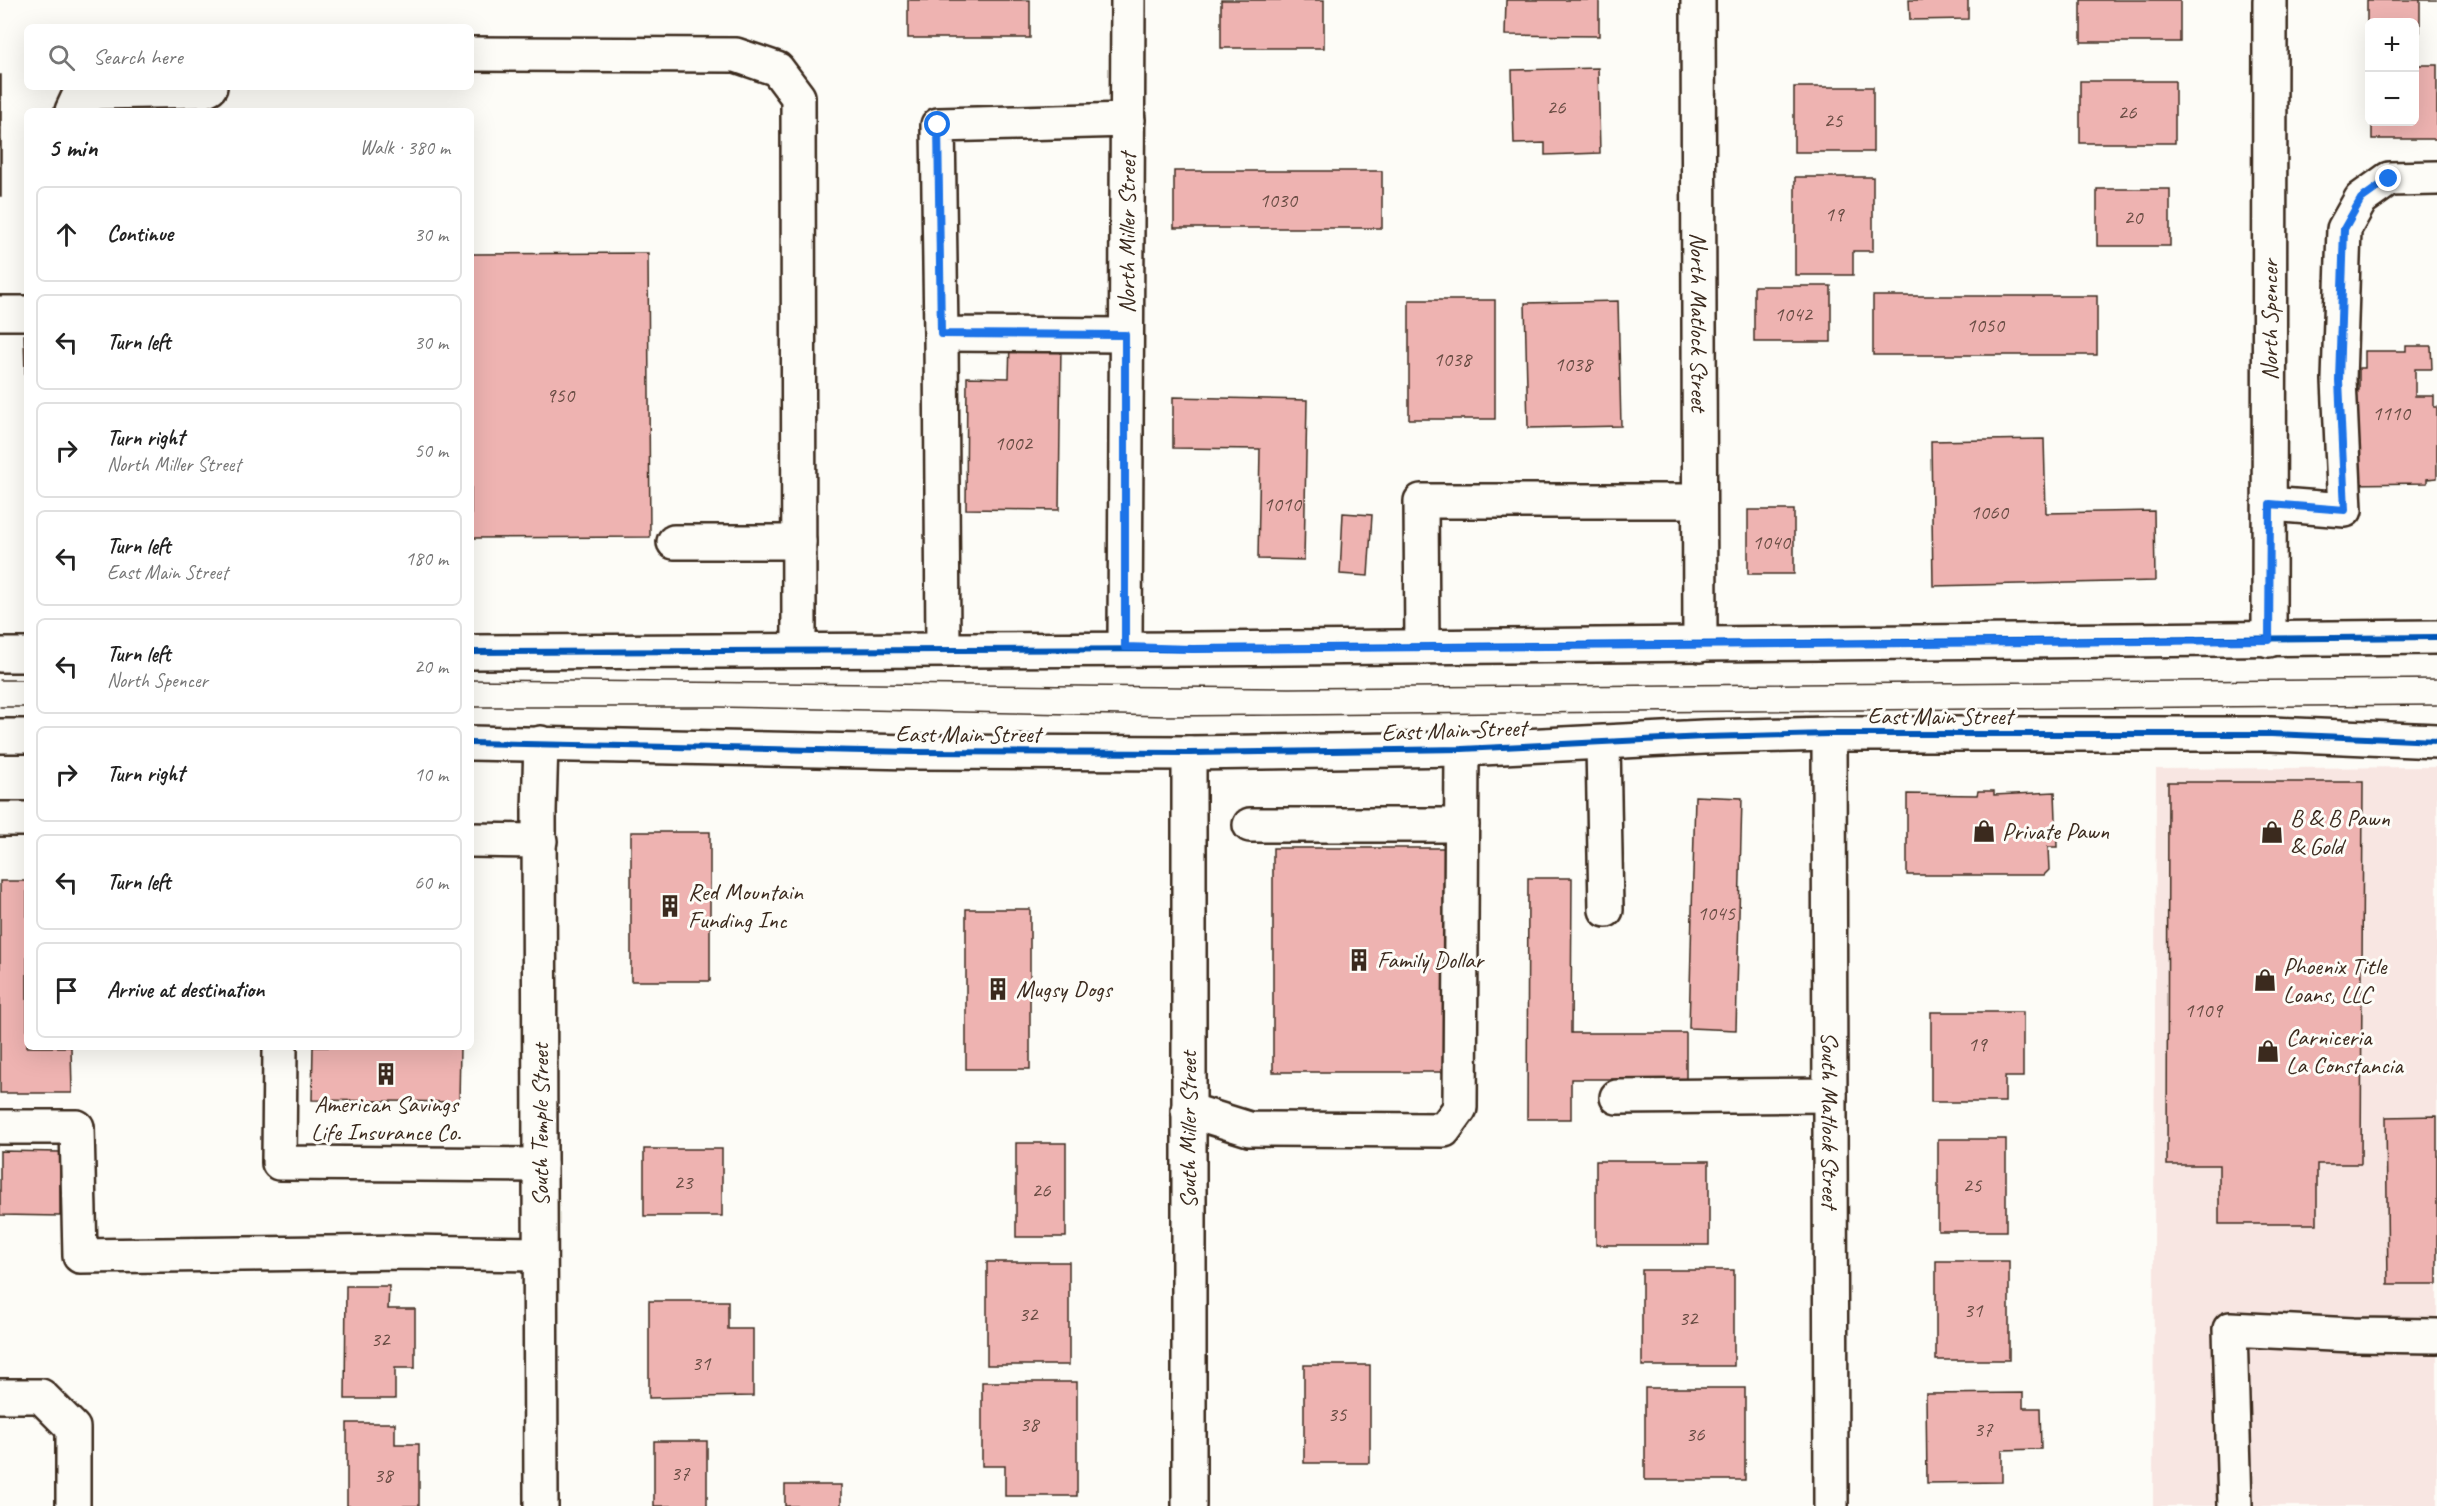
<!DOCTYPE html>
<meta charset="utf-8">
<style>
body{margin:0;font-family:Caveat,sans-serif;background:#f6f6f6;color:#222}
.controls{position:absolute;right:18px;top:18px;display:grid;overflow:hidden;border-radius:9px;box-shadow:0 6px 24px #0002}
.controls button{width:54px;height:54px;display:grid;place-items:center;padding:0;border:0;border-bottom:2px solid #e0e0e0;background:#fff;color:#222;font:30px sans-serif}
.stop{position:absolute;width:18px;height:18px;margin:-14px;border:4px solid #1a73e8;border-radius:50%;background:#fff}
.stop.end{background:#1a73e8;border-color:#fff;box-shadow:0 2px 6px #0008}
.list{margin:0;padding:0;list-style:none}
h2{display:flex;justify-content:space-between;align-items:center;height:78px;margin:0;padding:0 24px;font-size:26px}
h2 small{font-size:20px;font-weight:400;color:#767676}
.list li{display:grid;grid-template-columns:39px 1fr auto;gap:18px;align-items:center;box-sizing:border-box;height:96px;margin:0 12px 12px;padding:0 12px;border:2px solid #e0e0e0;border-radius:9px}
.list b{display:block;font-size:22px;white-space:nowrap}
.list p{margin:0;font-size:20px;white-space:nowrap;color:#767676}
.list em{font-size:20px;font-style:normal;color:#767676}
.icon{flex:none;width:33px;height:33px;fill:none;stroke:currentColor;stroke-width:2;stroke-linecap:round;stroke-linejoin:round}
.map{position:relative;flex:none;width:2437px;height:1506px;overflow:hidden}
.search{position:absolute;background:#fff;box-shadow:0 6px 24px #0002;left:24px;top:24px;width:450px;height:66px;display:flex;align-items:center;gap:15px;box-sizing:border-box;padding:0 21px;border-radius:9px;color:#767676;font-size:22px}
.panel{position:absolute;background:#fff;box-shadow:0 6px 24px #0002;left:24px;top:108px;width:450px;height:942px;border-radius:9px}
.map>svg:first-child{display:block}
.built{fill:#f8e6e2}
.building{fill:#eeb3b1;stroke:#3b2a1e;stroke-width:1.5}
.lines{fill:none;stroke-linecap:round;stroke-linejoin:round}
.minor-casing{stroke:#3b2a1e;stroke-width:38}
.major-casing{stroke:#3b2a1e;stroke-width:38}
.minor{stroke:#fdfcf7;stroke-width:33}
.major{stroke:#fdfcf7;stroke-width:33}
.tram{stroke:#3b2a1e;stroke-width:1.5}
.cycleway-casing{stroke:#fdfcf7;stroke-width:10}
.cycleway{stroke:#0057b8;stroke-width:6}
.route{stroke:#1a73e8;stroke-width:8}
.labels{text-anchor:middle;stroke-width:6;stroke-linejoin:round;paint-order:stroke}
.number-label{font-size:21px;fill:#684c43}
.street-label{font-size:24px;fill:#3b2a1e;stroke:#fdfcf7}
.poi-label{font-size:24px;fill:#3b2a1e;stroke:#fdfcf7;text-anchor:start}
</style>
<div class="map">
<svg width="2437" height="1506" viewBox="0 0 2437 1506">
<rect width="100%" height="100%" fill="#fdfcf7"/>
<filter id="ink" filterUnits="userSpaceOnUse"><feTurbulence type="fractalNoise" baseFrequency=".0167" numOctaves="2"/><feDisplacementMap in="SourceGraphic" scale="12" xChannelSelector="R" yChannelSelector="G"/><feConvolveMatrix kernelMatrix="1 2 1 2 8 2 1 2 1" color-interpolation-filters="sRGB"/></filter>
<g filter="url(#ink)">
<!-- built -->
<path class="built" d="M2437,767V1506H2153L2156,769Z"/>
<!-- building -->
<g class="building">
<rect x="908" y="0" width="122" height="38"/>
<rect x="1221" y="0" width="103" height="48"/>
<path d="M1506,0H1599V36L1505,35Z"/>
<path d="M1909,0H1968V19L1910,20Z"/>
<rect x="2081" y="0" width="99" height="42"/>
<path d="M2367,0H2437H2420V32H2414V22H2370V32H2367Z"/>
<path d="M2414,65H2437V139H2372V122H2414Z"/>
<path d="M1598,68L1600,153L1545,155V143L1514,144L1512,70Z"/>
<rect x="0" y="75" width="1" height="121"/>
<rect x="2080" y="81" width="95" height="62"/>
<rect x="1794" y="87" width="79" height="65"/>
<rect x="1174" y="171" width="208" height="57"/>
<path d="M1795,177H1873V251H1853V275H1795Z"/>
<rect x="2097" y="189" width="73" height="57"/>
<path d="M648,253L650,537L471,538V254Z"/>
<rect x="1754" y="286" width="77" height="56"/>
<rect x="1873" y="296" width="224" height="59"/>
<rect x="1409" y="300" width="86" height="119"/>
<path d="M1618,301L1621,426L1528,428L1525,303Z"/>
<path d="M24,335H27V460Z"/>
<path d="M1010,342L1061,343L1059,510L966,509L967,377L1009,378Z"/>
<path d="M2406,346H2431L2432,369H2415V396H2434V407H2437V478L2427,479V483L2350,484L2344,390H2359V368H2365V351H2406Z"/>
<path d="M1173,397L1307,400L1304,560L1258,559L1260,449L1173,448Z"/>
<path d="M2044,439L2046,513L2154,511L2155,581L1933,586L1931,441Z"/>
<rect x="1748" y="510" width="46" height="64"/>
<path d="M1343,513L1372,515L1368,576L1340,574Z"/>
<path d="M2168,782H2363L2361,1164H2317V1224H2219V1165H2167Z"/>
<path d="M1978,791H1994V795L2055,792L2057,847H2048L2049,870L2044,875H1907V794L1977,795Z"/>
<path d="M1695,796L1742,798L1736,1030L1689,1028Z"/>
<rect x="631" y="832" width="79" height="149"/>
<rect x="1273" y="848" width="172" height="224"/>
<path d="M1528,878H1572L1571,1033H1686V1079H1571V1119H1527Z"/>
<path d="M0,881H27V1047H71L72,1093H0Z"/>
<rect x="966" y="909" width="64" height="160"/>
<path d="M1931,1012H2023V1077H2005V1102H1931Z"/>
<path d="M313,1047H460L459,1102L312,1100Z"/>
<path d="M2437,1116V1284H2388L2386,1117Z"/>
<rect x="1938" y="1139" width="68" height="92"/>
<rect x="1016" y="1143" width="50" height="94"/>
<rect x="644" y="1149" width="78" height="67"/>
<path d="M0,1151L60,1152V1216L0,1215Z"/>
<rect x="1596" y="1161" width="113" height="84"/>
<rect x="1936" y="1261" width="73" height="99"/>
<rect x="987" y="1262" width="82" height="103"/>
<rect x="1642" y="1270" width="92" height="96"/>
<path d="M346,1286H389L388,1309H415V1368H395V1399H345Z"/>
<path d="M649,1301H728V1329H753V1396L649,1398Z"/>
<rect x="1304" y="1365" width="66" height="98"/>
<path d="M982,1382H1077V1496H1005V1466H982Z"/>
<rect x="1645" y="1388" width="100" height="92"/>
<path d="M2023,1393V1408H2040L2041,1449L2002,1450V1482L1927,1483L1926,1394Z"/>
<path d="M347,1423H395V1444H419V1506H347Z"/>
<rect x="654" y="1441" width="53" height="65"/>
<rect x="785" y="1485" width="56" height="21"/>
</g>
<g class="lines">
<!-- minor casing -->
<g class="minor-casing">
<g id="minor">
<path id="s1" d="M1698,0L1700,645"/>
<path d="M471,54L736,55L777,69L798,97L799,650"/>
<path d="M72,111L78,98L98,92L204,90L210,87"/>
<path d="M0,313H27"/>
<path d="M941,334L943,649"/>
<path d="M1125,335L941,334L938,125L1128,120"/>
<path d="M2270,504L2345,510L2339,380L2344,229L2361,199L2389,179L2437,178"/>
<path d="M674,542H799"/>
<path id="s2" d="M2269,640L2270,0"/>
<path id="s3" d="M1125,647L1128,0"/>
<path d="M1422,647L1421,501H1698"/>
<path id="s4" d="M1829,734L1831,1506"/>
<path d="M1603,743L1606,910"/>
<path d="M0,819H27"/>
<path d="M1250,825H1462"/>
<path d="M471,840L540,841"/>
<path d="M280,1047L279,1163L540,1165"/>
<path d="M1617,1097L1830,1095"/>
<path d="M1188,1110L1249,1129L1444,1130L1460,1108L1462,749"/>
<path d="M0,1127H77L80,1256L406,1252L540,1254"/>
<path d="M0,1396H41L73,1428V1506"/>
<path d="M541,1506L539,811L541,743"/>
<path d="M1189,1506V753"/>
<path d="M2235,1506L2230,1329L2353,1335L2437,1336"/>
</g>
</g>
<!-- major casing -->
<g class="major-casing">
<g id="major">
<path d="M471,652L1192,649L2437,637"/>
<path d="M0,655H27"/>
<path d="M0,736H27"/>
<path d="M471,743L913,752L1189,753L1462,749L1704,737L1829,734H2271L2437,741"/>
</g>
</g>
<!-- minor -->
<use href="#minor" class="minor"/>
<!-- major -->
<use href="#major" class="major"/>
<!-- tram -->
<g class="tram">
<path d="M0,680H27"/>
<path d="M471,680L1289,688L2437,679"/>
<path d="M0,707H27"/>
<path d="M471,707H717L1167,716L2437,705"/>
</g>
<!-- cycleway casing -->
<g class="cycleway-casing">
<g id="cycleway">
<path d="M471,652L1192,649L2437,637"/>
<path d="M471,743L913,752L1189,753L1462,749L1704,737L1829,734H2271L2437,741"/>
</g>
</g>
<!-- cycleway -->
<use href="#cycleway" class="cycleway"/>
</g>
</g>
<g class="lines" filter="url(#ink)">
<!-- route -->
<path class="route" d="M938,125L941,334L1125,335V647L1192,649L2269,640L2270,504L2345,510L2339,380L2344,229L2361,199L2389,179"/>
</g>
<!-- icons -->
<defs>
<g id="shop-bare" transform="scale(1.8)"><path d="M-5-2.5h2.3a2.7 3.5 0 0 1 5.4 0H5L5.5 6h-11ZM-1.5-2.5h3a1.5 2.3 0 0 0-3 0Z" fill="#3b2a1e" stroke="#fdfcf7" stroke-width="2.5" paint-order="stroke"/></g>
<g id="building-bare" transform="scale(1.8)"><path d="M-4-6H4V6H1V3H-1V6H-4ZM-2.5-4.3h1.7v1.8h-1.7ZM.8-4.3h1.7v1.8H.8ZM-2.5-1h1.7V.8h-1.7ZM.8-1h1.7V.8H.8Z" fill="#3b2a1e" stroke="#fdfcf7" stroke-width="2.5" paint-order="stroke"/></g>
</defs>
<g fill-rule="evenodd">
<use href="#shop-bare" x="1984" y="831"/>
<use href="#shop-bare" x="2272" y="832"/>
<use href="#building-bare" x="670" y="906"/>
<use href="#building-bare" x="1359" y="960"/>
<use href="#shop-bare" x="2265" y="980"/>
<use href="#building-bare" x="998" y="989"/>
<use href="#shop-bare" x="2268" y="1051"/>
<use href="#building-bare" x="386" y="1074"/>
</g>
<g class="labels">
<!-- number labels -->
<g class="number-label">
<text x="1556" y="114">26</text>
<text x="2127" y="119">26</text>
<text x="1833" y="127">25</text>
<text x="1278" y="207">1030</text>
<text x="1834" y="221">19</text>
<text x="2133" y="224">20</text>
<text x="1793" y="321">1042</text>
<text x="1985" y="332">1050</text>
<text x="1452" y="366">1038</text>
<text x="1573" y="371">1038</text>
<text x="560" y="402">950</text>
<text x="2391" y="420">1110</text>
<text x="1013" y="450">1002</text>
<text x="1282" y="511">1010</text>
<text x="1989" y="519">1060</text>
<text x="1771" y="549">1040</text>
<text x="1716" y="920">1045</text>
<text x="2203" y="1017">1109</text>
<text x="1977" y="1051">19</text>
<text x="683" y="1189">23</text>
<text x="1972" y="1192">25</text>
<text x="1041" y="1197">26</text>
<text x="1973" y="1317">31</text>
<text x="1028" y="1321">32</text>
<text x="1688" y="1325">32</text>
<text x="380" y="1346">32</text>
<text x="701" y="1370">31</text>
<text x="1337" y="1421">35</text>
<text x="1029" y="1431">38</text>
<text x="1983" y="1436">37</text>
<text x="1695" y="1441">36</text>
<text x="680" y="1480">37</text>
<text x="383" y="1482">38</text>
</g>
<!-- street labels -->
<g class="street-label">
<text dy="8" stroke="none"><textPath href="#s3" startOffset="414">North Miller Street</textPath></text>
<text dy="8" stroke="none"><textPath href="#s2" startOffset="320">North Spencer</textPath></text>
<text dy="8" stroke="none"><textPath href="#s1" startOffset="322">North Matlock Street</textPath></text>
<text x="1940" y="724">East Main Street</text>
<text transform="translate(1454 730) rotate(-2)" y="8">East Main Street</text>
<text x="968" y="742">East Main Street</text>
<text dy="8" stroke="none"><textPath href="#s4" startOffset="386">South Matlock Street</textPath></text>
<text transform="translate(540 1125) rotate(-90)" y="8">South Temple Street</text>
<text transform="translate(1188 1130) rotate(-90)" y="8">South Miller Street</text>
</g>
<!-- poi labels -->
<g class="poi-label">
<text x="2290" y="826">B &amp; B Pawn<tspan x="2290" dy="28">&amp; Gold</tspan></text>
<text x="2002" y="839">Private Pawn</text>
<text x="688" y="900">Red Mountain<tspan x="688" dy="28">Funding Inc</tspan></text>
<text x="1377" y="968">Family Dollar</text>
<text x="2283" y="974">Phoenix Title<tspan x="2283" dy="28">Loans, LLC</tspan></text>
<text x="1016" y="997">Mugsy Dogs</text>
<text x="2286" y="1045">Carniceria<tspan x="2286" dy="28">La Constancia</tspan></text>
<text x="386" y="1112" text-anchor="middle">American Savings<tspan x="386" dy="28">Life Insurance Co.</tspan></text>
</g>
</g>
</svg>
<div class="controls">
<button>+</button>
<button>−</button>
</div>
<div class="stop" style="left:938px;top:125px"></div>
<div class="stop end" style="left:2389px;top:179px"></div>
<div class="search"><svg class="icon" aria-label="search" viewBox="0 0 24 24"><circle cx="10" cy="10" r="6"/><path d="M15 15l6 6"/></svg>Search here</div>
<section class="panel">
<h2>5 min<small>Walk · 380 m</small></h2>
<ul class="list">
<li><svg class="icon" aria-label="ahead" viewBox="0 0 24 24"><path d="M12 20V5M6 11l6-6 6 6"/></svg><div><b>Continue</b></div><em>30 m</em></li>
<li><svg class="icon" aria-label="left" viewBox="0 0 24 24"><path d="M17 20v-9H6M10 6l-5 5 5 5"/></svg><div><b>Turn left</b></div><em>30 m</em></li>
<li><svg class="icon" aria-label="right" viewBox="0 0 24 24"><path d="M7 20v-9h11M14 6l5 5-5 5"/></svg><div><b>Turn right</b><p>North Miller Street</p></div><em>50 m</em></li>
<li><svg class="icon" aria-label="left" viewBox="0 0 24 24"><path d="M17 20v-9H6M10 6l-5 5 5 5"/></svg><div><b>Turn left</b><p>East Main Street</p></div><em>180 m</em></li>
<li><svg class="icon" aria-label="left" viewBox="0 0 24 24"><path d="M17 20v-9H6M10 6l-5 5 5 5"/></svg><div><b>Turn left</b><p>North Spencer</p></div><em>20 m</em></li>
<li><svg class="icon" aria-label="right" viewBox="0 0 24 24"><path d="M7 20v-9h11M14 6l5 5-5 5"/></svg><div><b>Turn right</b></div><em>10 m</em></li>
<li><svg class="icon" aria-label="left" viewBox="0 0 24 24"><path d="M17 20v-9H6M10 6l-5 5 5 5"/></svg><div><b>Turn left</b></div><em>60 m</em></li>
<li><svg class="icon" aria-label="arrive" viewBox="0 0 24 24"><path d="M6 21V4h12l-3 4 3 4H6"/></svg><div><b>Arrive at destination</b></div></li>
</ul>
</section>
</div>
